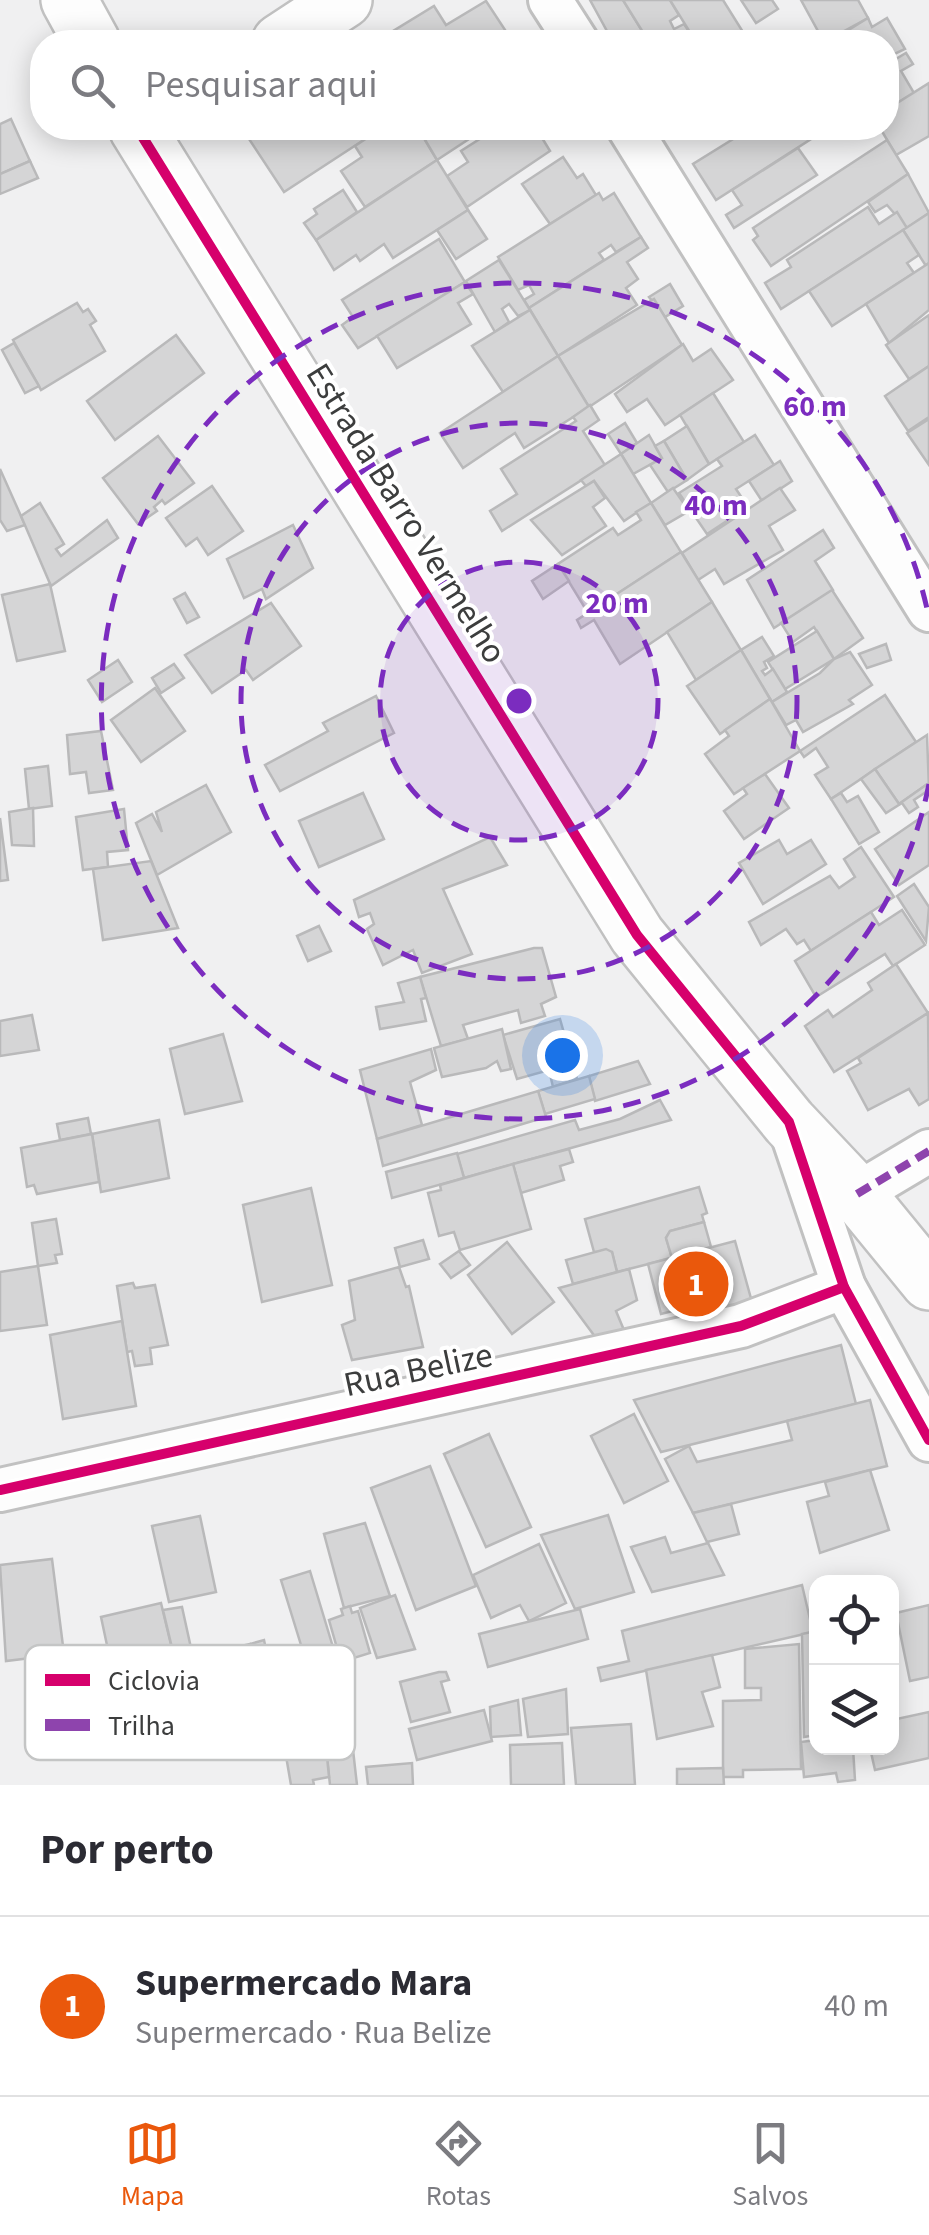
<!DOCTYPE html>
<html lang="pt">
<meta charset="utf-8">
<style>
body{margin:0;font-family:"Source Sans 3",sans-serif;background:#f7f7f7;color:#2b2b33}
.controls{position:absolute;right:30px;bottom:30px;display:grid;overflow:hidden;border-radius:20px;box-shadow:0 5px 25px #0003}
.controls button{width:90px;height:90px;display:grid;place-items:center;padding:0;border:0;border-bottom:2px solid #e1e1e2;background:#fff;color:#2b2b33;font:50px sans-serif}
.you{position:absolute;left:562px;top:1055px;width:35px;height:35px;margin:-25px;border:8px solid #fff;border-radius:50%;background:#1a73e8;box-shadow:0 0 0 15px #1a73e833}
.badge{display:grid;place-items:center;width:65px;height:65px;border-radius:50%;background:#ea580c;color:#fff;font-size:32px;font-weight:700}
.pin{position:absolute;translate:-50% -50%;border:5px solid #fff;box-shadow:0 2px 10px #0006}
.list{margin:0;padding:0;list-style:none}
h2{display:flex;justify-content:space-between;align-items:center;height:130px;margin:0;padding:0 40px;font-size:42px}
h2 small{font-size:32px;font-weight:400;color:#7c7c81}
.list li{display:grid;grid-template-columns:65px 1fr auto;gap:30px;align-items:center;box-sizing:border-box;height:180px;padding:0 40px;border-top:2px solid #e1e1e2}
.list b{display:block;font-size:38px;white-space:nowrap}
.list p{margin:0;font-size:32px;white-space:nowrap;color:#7c7c81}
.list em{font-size:32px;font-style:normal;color:#7c7c81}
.icon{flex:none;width:55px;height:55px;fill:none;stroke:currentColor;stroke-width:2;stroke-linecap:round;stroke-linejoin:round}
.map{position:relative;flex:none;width:929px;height:1785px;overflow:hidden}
.search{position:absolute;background:#fff;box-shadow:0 5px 25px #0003;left:30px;right:30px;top:30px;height:110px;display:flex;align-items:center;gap:25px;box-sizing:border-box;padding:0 35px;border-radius:40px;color:#7c7c81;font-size:38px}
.sheet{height:310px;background:#fff}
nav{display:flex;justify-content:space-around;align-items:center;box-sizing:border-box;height:140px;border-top:2px solid #e1e1e2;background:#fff;font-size:28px;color:#7c7c81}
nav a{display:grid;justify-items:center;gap:5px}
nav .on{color:#ea580c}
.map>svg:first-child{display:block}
.building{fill:#d5d5d6;stroke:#b9b9ba;stroke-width:2.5}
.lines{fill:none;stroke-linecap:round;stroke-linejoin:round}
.minor-casing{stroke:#c1c1c1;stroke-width:48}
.tertiary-casing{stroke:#c1c1c1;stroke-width:60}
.minor{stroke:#fdfdfd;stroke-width:42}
.tertiary{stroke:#fdfdfd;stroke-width:55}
.quiet{stroke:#8e44ad;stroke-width:8;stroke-dasharray:15 8;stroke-linecap:butt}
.cycleway-casing{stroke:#fff;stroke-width:16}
.cycleway{stroke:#d6006c;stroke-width:10}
.ring{fill:none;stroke:#7b2cbf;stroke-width:5;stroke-dasharray:18 12}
.labels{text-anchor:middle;stroke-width:8;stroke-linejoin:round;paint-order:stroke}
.street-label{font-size:35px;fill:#3c3d3d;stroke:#fff}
.key{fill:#fff;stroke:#c4c5c5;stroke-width:2.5}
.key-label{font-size:28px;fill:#3c3d3d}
.centre{fill:#7b2cbf;stroke:#fff;stroke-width:5}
.ring-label{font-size:30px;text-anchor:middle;font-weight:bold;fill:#7b2cbf;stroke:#fff;stroke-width:8;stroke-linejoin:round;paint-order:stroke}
</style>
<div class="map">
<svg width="929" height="1785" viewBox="0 0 929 1785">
<rect width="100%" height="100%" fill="#f0f0f1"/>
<!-- building -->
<g class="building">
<path d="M590,0H623L649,42H613Z"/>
<path d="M623,0H670L679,15L670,21L674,29L684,24L696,42H649Z"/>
<path d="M670,0H723L743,32L726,42H696Z"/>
<path d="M741,0H772L778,9L756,23Z"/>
<path d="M801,0H858L868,18L824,42Z"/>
<path d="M486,1L513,42H389L385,36L434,6L446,25Z"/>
<path d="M868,18L872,27L887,18L905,49L886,58V42H829Z"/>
<path d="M906,53L913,64L901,71L914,93L886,110V65Z"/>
<path d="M929,83V136L896,155L880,128H886V110Z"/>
<path d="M11,119L30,161L0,174V124Z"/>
<path d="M261,128H382L284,192L249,139Z"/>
<path d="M382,128H418L437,160L365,207L341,171L362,157L355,146Z"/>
<path d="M418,128H475L478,133L437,160Z"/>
<path d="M497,128H536L550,151L467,207L447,176L468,162L461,151Z"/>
<path d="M751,128H804L811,139L716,200L693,164Z"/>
<path d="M887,140L908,174L771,266L753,240L758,236L753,228Z"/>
<path d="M798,148L817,175L734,228L726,215L742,205L732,190Z"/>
<path d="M563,157L577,178L583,174L596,195L550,224L522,184Z"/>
<path d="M437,160L468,210L393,258L384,244L360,261L356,255L334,270L316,240Z"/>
<path d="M30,161L38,178L0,194V174Z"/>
<path d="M908,174L929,213L907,228L887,205L875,212L868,202Z"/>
<path d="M343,190L357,212L316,240L304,223L317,214L314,209Z"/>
<path d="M599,193L603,200L614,193L641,237L616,252L611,245L599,253L604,260L529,308L524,300L534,294L529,285L518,290L498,257Z"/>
<path d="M868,207L879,224L897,212L907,228L781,309L765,283L791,267L787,260Z"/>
<path d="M468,210L487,239L456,259L437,230Z"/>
<path d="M929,213V263L926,266L903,230Z"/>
<path d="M903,230L919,255L907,263L914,273L832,326L809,291Z"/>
<path d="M641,237L648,248L627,262L638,279L626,288L637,305L558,356L529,308Z"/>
<path d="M439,239L465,282L358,348L342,325L353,317L342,300Z"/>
<path d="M499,260L530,310L518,316L509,304L502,309L509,322L495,332L466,281Z"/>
<path d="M929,263V310L889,343L866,304Z"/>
<path d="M465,282L473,294L458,303L471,324L397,368L377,336Z"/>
<path d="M670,284L683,306L665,317L649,297Z"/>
<path d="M654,299L682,345L589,407L558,356Z"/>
<path d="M77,303L83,312L88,309L96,321L90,325L105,351L41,390L13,340Z"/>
<path d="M530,310L558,356L503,392L472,346Z"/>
<path d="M929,315V366L909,379L886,345Z"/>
<path d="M176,335L204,373L115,440L87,401Z"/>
<path d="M14,343L39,386L25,393L2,350Z"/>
<path d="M683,344L693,361L711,349L733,380L665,425L647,399L627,412L615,394Z"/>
<path d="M558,356L589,407L524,448L515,433L463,468L440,433Z"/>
<path d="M929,366V417L908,431L885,396Z"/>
<path d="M713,393L744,442L709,464L680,415Z"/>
<path d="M590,405L599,420L583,431L605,465L502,531L490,511L517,494L501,469L576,421L573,417Z"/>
<path d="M929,419V465L907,433Z"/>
<path d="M625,423L637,443L621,454L608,434Z"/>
<path d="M687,426L709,464L687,480L664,441Z"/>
<path d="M649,435L662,458L633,474L621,454Z"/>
<path d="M755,435L774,465L736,489L748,507L707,534L679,493L722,466L717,459Z"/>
<path d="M158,436L194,483L165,504L162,500L154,507L157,511L138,524L103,478Z"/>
<path d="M664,441L687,480L668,492L650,465L662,458L655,446Z"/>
<path d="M621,454L651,503L624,521L594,481L586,486L581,480Z"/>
<path d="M780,461L792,481L762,501L749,481Z"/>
<path d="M0,469L25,525L7,531L0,520Z"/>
<path d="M594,481L605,498L593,507L606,526L562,555L531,520Z"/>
<path d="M212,486L243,531L208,555L197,538L186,546L166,518Z"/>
<path d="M673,488L689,511L665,525L651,503Z"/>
<path d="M780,488L795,510L769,526L783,550L724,584L715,569L698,580L682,553Z"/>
<path d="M40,503L64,544L56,549L61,556L107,520L118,538L51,586L21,516Z"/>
<path d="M651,503L681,552L588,613L558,564L613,528L618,535L641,520L636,512Z"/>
<path d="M293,525L313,568L266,599L262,589L244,598L227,559Z"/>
<path d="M823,530L834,548L815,561L833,590L774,628L747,580Z"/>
<path d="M681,552L712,602L620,664L594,620L581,628L577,620Z"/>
<path d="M558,564L569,581L543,599L532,581Z"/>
<path d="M50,584L65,651L17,661L2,595Z"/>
<path d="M832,590L863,638L834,659L814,627L793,642L781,623Z"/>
<path d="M185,593L199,617L187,623L174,599Z"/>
<path d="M712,602L741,650L696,680L667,632Z"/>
<path d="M271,603L301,646L253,680L246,670L212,693L185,655Z"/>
<path d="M817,631L834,659L785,689L768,662Z"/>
<path d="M762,637L774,656L764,662L767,668L762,671L765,675L773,669L787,692L772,702L741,650Z"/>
<path d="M886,644L891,660L867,668L859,654Z"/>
<path d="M741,650L770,699L720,734L687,686Z"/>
<path d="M850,652L872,685L849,700L853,704L803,732L796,720L786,725L772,702L820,673L834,659Z"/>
<path d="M118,660L132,682L102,702L88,680Z"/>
<path d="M174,664L184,678L161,693L152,678Z"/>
<path d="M155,688L185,731L141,762L111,720Z"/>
<path d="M885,695L916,742L831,799L815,775L828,767L816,748L804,757L800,751Z"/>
<path d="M376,696L394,733L280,791L265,765L328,731L323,723Z"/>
<path d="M770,699L800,751L734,794L705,754L729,736L725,730Z"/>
<path d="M101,731L113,790L89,793L86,772L70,774L67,735Z"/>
<path d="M927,735L929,790L926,785L899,804L875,769Z"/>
<path d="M48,766L52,806L29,809L25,769Z"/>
<path d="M875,769L899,804L926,785L929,790L914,800L918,807L909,813L902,803L886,813L861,779Z"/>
<path d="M765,774L789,808L744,839L724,811L747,794L743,788Z"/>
<path d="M206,785L231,832L157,875L136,823L152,814L162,832L156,812Z"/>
<path d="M363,793L384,839L319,867L299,821Z"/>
<path d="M841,793L847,802L858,796L879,832L859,844L831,799Z"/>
<path d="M33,808L34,846L12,845L9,812Z"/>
<path d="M124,809L128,850L107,852L108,867L83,870L76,817Z"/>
<path d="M929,812V865L899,885L875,849Z"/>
<path d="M0,818L8,880L0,881Z"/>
<path d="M490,837L507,865L443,889L472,954L422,973L413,950L383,965L367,929L374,924L370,913L359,917L354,900Z"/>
<path d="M779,840L787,854L811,840L826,864L763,904L739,863Z"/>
<path d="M861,847L894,897L811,951L804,940L797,944L786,929L761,945L749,922L830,876L839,888L855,877L844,859Z"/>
<path d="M151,861L178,928L103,940L93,869Z"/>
<path d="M914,884L929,907L926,941L897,896Z"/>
<path d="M902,910L925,945L893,966L885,954L816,997L795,961L871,912L879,925Z"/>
<path d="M319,926L331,951L308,961L297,936Z"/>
<path d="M534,948H542L556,997L541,1004L545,1016L521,1023L518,1010L470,1023L463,1025L468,1039L441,1046L420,977Z"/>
<path d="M896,964L928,1013L834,1072L805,1026L828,1010L833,1017L872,990L868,983Z"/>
<path d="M420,977L426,998L421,999L426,1021L380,1029L376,1007L404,1002L398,983Z"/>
<path d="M928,1013L929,1099L919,1105L909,1089L868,1110L847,1071L861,1063L858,1058Z"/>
<path d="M32,1015L39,1050L0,1056V1021Z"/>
<path d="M560,1019L577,1079L553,1087L549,1070L517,1079L503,1035Z"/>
<path d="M502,1029L511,1069L501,1071L497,1061L486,1068L442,1077L434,1048Z"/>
<path d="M223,1034L242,1101L185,1114L170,1049Z"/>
<path d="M431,1049L436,1070L410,1082L422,1125L377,1139L360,1070Z"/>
<path d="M638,1061L650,1084L595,1101L589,1076Z"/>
<path d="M589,1076L595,1099L545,1114L538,1091Z"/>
<path d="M538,1091L546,1117L383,1166L377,1139Z"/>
<path d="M660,1100L671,1120L464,1178L457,1154L575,1120L579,1130L620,1119Z"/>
<path d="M88,1118L91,1134L60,1140L57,1124Z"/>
<path d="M159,1120L169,1178L101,1192L92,1134Z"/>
<path d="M92,1134L99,1182L37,1194L34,1185L27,1187L21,1148Z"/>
<path d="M569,1149L573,1162L560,1166L564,1180L521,1193L513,1164Z"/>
<path d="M457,1153L464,1178L392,1198L386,1172Z"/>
<path d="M513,1164L531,1229L460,1250L454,1232L439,1236L428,1193L441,1190L440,1185Z"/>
<path d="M699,1187L707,1213L702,1215L704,1222L670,1231L666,1238L672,1258L617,1272L612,1252H594L585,1219Z"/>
<path d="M311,1188L332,1285L262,1302L243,1205Z"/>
<path d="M56,1219L62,1254L55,1255L57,1263L38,1266L32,1223Z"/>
<path d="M704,1222L711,1247L672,1258L666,1238L670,1231Z"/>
<path d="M423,1240L429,1259L400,1267L395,1248Z"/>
<path d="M735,1241L752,1302L708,1314L704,1303L661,1314L648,1264Z"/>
<path d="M507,1242L554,1302L512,1334L468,1275Z"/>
<path d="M606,1249L612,1252L617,1272L573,1284L566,1260Z"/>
<path d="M459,1251L470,1265L451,1278L440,1264Z"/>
<path d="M38,1266L47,1325L0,1331V1272Z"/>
<path d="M399,1267L406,1287L409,1286L423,1347L352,1360L342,1325L355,1320L349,1281Z"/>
<path d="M629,1269L637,1300L616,1311L626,1335L599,1342L559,1288Z"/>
<path d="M133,1283L135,1288L155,1285L168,1345L150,1348L152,1364L135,1366L132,1351L127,1352L117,1286Z"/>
<path d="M122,1321L136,1406L63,1419L50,1335Z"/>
<path d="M841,1345L856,1404L661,1452L634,1400Z"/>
<path d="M870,1400L887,1466L693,1513L665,1459L689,1446L697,1462L792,1440L787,1421Z"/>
<path d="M634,1414L668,1481L624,1503L591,1436Z"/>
<path d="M489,1434L531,1527L486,1547L444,1454Z"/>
<path d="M430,1466L476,1586L416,1610L371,1488Z"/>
<path d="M870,1470L889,1530L820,1553L807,1502L829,1496L825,1482Z"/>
<path d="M731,1504L739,1534L707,1542L693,1513Z"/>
<path d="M608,1515L634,1592L575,1609L541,1535Z"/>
<path d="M200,1516L216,1592L169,1602L152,1526Z"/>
<path d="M365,1523L390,1596L344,1608L324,1534Z"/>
<path d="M665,1537L671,1553L708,1543L724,1575L652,1592L631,1547Z"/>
<path d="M539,1544L566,1603L529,1621L520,1605L491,1618L473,1575Z"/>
<path d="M52,1559L64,1654L6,1661L0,1565Z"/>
<path d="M310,1571L339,1667L261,1685L250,1644L264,1640L267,1654L301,1645L281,1580Z"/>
<path d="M802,1585L813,1632L601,1681L598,1668L629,1661L622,1631Z"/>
<path d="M395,1595L415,1649L377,1658L360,1608Z"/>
<path d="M161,1603L173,1653L111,1664L101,1617Z"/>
<path d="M929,1605V1677L910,1681L896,1613Z"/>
<path d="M350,1606L352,1613L358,1611L370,1653L341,1662L329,1620L343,1615L341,1609Z"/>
<path d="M182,1607L191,1648L173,1652L163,1610Z"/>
<path d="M580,1609L588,1639L488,1667L479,1634Z"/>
<path d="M816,1631V1735L804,1737L802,1634Z"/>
<path d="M250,1644L261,1685L184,1702L174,1661Z"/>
<path d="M799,1644L801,1769L743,1770V1777H723V1701L761,1700V1688H745V1649Z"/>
<path d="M712,1655L720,1687L702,1692L713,1726L657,1739L646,1670Z"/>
<path d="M439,1672H446L449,1680L441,1682L450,1712L411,1722L400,1682Z"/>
<path d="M566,1689L568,1734L528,1737L523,1699Z"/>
<path d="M518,1700L521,1735L491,1737L490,1707Z"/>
<path d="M484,1710L492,1741L417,1760L409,1729Z"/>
<path d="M929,1712V1758L875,1770L870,1748H892V1720Z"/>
<path d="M631,1724L635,1785H576L571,1728Z"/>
<path d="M816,1740V1748H853L855,1780L838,1782L836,1773L804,1777L801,1742Z"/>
<path d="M352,1741L357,1785H330L326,1747Z"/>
<path d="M562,1743L564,1785H511L510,1745Z"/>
<path d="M326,1747L329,1777L313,1780L314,1785H291L286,1756Z"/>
<path d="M412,1763L413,1785H368L366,1767Z"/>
<path d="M723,1768L724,1785H677V1769Z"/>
</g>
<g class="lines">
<!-- minor casing -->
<g class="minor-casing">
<g id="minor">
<path d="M550,0L577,42"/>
<path d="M629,128L929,610"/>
<path d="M790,1127L844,1287L929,1440"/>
<path d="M857,1194L929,1151"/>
<path d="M0,1490L741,1326L844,1287"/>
</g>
</g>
<!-- tertiary casing -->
<g class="tertiary-casing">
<g id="tertiary">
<path d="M69,0L92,42"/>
<path d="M280,42L344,0"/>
<path d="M137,128L637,935L789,1122L857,1194L929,1282"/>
</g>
</g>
<!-- minor -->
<use href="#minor" class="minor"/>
<!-- tertiary -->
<use href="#tertiary" class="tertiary"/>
<!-- quiet -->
<path class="quiet" d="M857,1194L929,1151"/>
<!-- cycleway casing -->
<g class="cycleway-casing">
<g id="cycleway">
<path d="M137,128L637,935L789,1122L844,1287L929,1440"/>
<path d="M0,1490L741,1326L844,1287"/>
</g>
</g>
<!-- cycleway -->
<use href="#cycleway" class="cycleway"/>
</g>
<!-- distance rings -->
<circle cx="519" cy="701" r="139" fill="#7b2cbf" fill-opacity=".12"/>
<g class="ring">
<circle cx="519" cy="701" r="139"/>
<circle cx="519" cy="701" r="278"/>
<path d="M929 784A418 418 0 1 1 929 618"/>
</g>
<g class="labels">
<!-- street labels -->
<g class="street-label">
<text transform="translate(407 513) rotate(58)" y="12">Estrada Barro Vermelho</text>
<text transform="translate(418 1369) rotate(-12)" y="12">Rua Belize</text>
</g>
</g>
<!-- legend -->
<rect x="25" y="1645" width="330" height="115" rx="15" class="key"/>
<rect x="45" y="1674" width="45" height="12" fill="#d6006c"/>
<rect x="45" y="1719" width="45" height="12" fill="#8e44ad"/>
<g class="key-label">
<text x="108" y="1690">Ciclovia</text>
<text x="108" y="1735">Trilha</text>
</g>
<circle cx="519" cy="701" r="15" class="centre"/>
<g class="ring-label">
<text x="815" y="416">60 m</text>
<text x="716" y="515">40 m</text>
<text x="617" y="613">20 m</text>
</g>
</svg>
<div class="controls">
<button><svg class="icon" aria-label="locate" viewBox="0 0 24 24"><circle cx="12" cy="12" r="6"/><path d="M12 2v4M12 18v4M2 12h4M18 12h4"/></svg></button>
<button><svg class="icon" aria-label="layers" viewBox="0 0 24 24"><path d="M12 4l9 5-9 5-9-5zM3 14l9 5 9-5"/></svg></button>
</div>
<div class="you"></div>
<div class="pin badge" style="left:696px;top:1284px">1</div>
<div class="search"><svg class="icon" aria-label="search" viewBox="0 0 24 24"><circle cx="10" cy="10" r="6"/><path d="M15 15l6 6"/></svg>Pesquisar aqui</div>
</div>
<section class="sheet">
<h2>Por perto<small></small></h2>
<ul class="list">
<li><span class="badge">1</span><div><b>Supermercado Mara</b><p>Supermercado · Rua Belize</p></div><em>40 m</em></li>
</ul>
</section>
<nav>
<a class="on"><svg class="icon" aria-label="map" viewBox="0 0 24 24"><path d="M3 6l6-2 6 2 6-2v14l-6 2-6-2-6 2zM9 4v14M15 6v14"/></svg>Mapa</a>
<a><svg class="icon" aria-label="directions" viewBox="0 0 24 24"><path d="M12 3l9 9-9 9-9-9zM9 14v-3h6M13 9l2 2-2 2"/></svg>Rotas</a>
<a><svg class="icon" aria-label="saved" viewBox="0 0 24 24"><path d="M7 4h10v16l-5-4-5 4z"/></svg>Salvos</a>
</nav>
